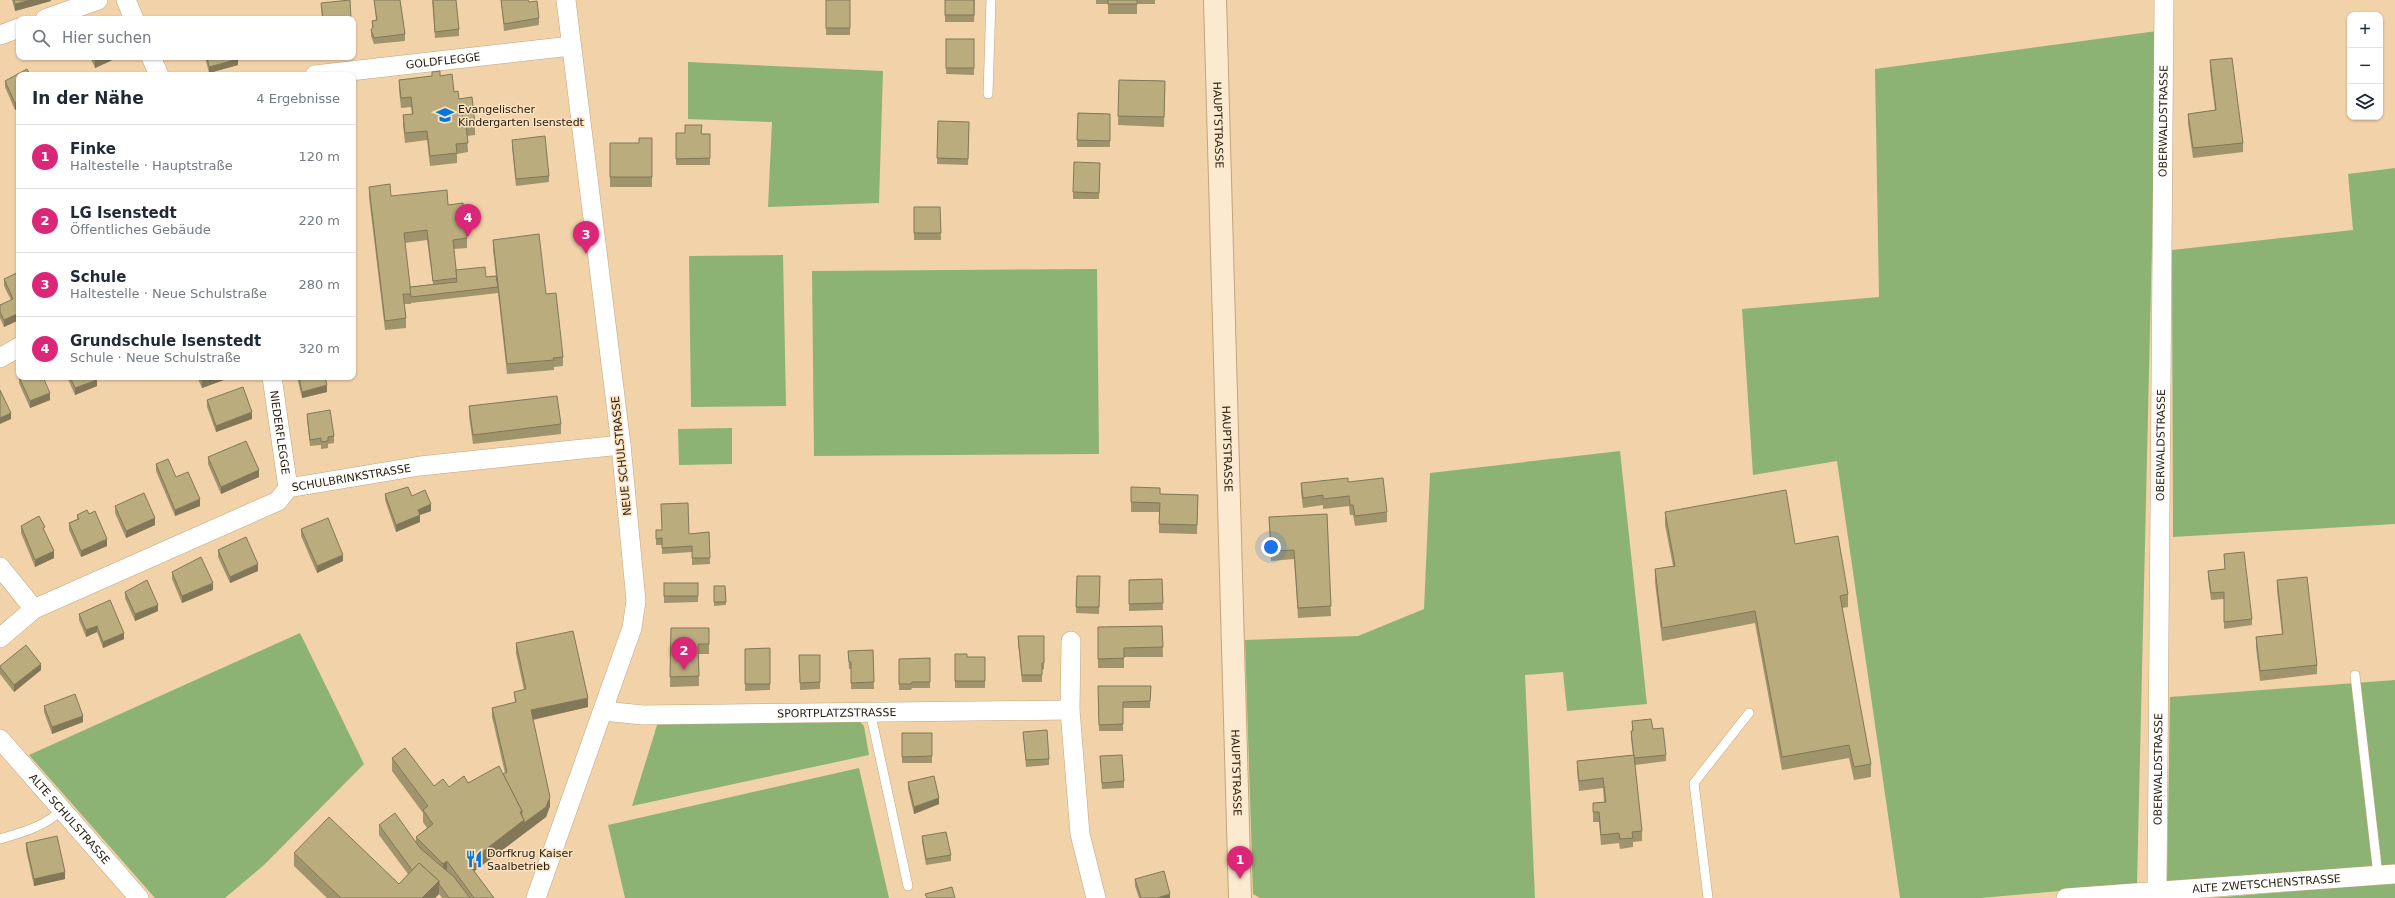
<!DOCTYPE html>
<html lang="de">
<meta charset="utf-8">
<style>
body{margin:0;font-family:"DejaVu Sans",sans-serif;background:#f6f6f7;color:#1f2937}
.controls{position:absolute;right:12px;top:12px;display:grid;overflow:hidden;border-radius:8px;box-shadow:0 1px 3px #0004}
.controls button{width:36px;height:36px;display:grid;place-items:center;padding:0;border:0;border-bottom:1px solid #e0e1e3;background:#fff;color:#1f2937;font:20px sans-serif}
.you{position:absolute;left:1271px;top:547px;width:14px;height:14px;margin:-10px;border:3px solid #fff;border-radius:50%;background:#1a73e8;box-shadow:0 0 0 6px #1a73e833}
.badge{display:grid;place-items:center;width:26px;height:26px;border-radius:50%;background:#db2777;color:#fff;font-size:13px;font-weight:700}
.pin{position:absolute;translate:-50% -33px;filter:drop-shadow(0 1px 2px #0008)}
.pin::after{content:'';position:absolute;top:21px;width:14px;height:12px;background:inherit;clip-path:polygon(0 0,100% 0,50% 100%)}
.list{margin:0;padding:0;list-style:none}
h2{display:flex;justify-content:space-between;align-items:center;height:52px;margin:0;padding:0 16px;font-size:17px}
h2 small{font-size:13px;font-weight:400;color:#747a83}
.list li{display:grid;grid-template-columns:26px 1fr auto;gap:12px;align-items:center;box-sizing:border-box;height:64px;padding:0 16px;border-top:1px solid #e0e1e3}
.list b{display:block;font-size:15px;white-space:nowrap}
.list p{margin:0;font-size:13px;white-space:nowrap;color:#747a83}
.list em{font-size:13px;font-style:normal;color:#747a83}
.icon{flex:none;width:22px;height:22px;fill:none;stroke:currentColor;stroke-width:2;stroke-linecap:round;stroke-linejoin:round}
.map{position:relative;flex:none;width:2395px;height:898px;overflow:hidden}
.search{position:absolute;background:#fff;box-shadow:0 1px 3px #0004;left:16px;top:16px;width:340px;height:44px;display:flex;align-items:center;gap:10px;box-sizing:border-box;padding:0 14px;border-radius:8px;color:#747a83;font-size:15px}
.panel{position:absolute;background:#fff;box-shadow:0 1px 3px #0004;left:16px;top:72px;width:340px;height:308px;border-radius:8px}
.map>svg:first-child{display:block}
.green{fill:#8cb373}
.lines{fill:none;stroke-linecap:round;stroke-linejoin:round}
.service-casing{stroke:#c3a47c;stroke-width:10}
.minor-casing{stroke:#c3a47c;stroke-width:20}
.secondary-casing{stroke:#c3a47c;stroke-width:24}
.service{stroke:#fff;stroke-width:9}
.minor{stroke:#fff;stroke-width:19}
.secondary{stroke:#fcead0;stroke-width:22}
.wall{fill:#a0946c;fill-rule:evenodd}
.shaded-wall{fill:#827858}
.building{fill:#baac7d;stroke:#827858}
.labels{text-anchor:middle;stroke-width:3;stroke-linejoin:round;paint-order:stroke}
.street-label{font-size:11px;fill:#281c0c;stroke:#fae1bf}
.poi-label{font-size:11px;fill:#281c0c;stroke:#fae1bf;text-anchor:start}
</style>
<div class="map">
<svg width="2395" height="898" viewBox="0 0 2395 898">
<rect width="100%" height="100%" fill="#f2d2a9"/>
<!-- green -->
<g class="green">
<path d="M2157,31L2137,884L1981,898H1900L1837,461L1753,475L1742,309L1879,297L1875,69Z"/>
<path d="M688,62L883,71L879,203L768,207L772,122L688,119Z"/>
<path d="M2395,168V524L2173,537L2172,250L2353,230L2348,174Z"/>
<path d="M783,255L786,406L691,407L689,256Z"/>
<path d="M1097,269L1099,454L814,456L812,271Z"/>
<path d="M732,428V464L679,465L678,429Z"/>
<path d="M1620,451L1647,704L1567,711L1563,672L1525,675L1535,898H1260L1253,894L1245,640L1358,636L1424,609L1430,473Z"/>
<path d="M300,633L364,764L264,865L225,898H155L29,755Z"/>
<path d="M2395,680V866L2167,881L2170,697Z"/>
<path d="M857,719L864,726L869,755L632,806L658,722Z"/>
<path d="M859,768L889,898H625L608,825Z"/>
<path d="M2395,883V898H2210Z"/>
</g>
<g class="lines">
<!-- service casing -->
<g class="service-casing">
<g id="service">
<path d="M988,94L991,0"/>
<path d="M2355,675L2378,875"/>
<path d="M870,711L908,886"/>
<path d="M0,839C24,832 43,827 62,810"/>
<path d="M1708,898L1694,783L1749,713"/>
</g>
</g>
<!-- minor casing -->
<g class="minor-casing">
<g id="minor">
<path d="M126,0L134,19"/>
<path d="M45,19L98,0"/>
<path d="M0,35L19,28"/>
<path d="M151,57L159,75"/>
<path id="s1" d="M315,75L571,46"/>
<path d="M0,358L19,347"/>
<path id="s2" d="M272,377L288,488"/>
<path d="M0,567L34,609"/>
<path id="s3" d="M0,638L34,609L278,501L288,488L420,466L621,445"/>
<path d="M1071,641L1070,710L1080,834L1096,898"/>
<path id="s4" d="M603,711L643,715L1070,710"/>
<path id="s5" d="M0,739L139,898"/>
<path id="s6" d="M2157,890L2164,0"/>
<path d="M536,898L632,628L636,601L621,445L566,0"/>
<path id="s7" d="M2066,898L2395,874"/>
</g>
</g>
<!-- secondary casing -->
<g class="secondary-casing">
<g id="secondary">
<path id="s8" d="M1215,0L1240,898"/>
</g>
</g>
<!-- service -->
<use href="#service" class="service"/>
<!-- minor -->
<use href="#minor" class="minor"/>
<!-- secondary -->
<use href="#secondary" class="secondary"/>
</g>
<!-- wall -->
<g class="wall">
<path d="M12,0H51V1L15,11Z"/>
<path d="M374,0H400L405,34V41L374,44L371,36V30L372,28V21L376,20Z"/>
<path d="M432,0L459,29V36L435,38Z"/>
<path d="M501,0H528L529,2L539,18V25L504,31Z"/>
<rect x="826" y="0" width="24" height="35"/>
<path d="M945,0H975L974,22H945Z"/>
<path d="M1096,0H1155V4H1137V14H1108V4H1096Z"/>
<path d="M321,3L351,19H322Z"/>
<path d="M946,39H974V75L946,74Z"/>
<path d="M90,57H119L95,68Z"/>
<path d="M205,57H237L238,65L209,73Z"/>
<path d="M2210,60L2243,143V152L2193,158L2188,123V114L2215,110L2210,70Z"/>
<path d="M432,72L440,76L454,92L475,125V135L467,136L468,152L457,154V163L430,166L427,140L405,143L403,125V115L412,114L411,107L401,108L399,90V80L432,76Z"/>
<path d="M30,75L15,110L5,87V81Z"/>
<path d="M1119,80L1165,81L1164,127L1118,125Z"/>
<path d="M1078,113L1110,114V147H1077Z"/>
<path d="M938,121L969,128L968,165L937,164Z"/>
<path d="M676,133L710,134V165H676Z"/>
<path d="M652,138V187H610V143H639Z"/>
<path d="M512,140L549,176V182L516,186L512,147Z"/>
<path d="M1100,163L1099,199H1073V192Z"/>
<path d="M369,187L391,196L467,238V248L454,249L456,270L486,277L496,276L493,250V240L546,294L563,357V366L554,367V370L507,374L498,293L411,303V304H404L406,318V328L385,330L369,197ZM427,240L433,284L410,287L405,243Z"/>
<path d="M914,207H940L941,240H914Z"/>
<path d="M19,272V320L4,327L0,318V305L11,300L4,286V279Z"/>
<path d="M19,376L50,400L30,408L19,383Z"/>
<path d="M67,377H96L97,386L75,395Z"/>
<path d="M197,377H232L202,388Z"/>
<path d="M297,377H325L327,392L302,398Z"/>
<path d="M207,400L252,419L216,432L207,407Z"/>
<path d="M469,406L561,424V434L473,444L469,416Z"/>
<path d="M307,414L334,436V443L328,444V448L321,449V445L310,446L307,420Z"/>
<path d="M208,457L259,477L221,494L208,464Z"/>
<path d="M156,464L176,477L200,506L175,516L156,471Z"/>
<path d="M1348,482L1387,512V522L1355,526L1353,515H1350L1349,506L1323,509V505L1303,508L1301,492V483Z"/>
<path d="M1131,487L1160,494L1198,495L1197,534L1159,533V512H1131Z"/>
<path d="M385,494L412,496L431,511L420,515V522L396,532L385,500Z"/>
<path d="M115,506L155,525L126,538L115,513Z"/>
<path d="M1665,512L1795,544L1848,594V607L1842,608L1871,764V777L1854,780L1849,758L1782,770L1755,623L1662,641L1655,582V569L1673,566L1665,525Z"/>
<path d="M89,514L107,546L81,557L69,530V523L77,519V515Z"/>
<path d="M1327,514L1331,616L1298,618L1294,559L1271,561L1269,517Z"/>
<path d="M21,526L45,532L54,558L35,567L21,533Z"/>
<path d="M301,529L343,561L317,573L301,536Z"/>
<path d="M656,530L689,534L709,532L710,564L692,565V552L662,554V545H656Z"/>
<path d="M218,550L258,571L230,583L218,557Z"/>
<path d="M2224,554L2252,619V625L2224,629V599L2211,600L2208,578V571L2225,569Z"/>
<path d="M172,572L213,590L182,603L172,579Z"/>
<path d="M1077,576H1100L1099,614L1076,613Z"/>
<path d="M1162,579L1163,610L1129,611V580Z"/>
<path d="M2277,580L2317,665V674L2260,681L2256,647V637L2282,634L2277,590Z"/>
<path d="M664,583H698V602L664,603Z"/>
<path d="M714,586H725L726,605L714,606Z"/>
<path d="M125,592L158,611L135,621L125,598Z"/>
<path d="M79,614L124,639L103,648L97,632L86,637L79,620Z"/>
<path d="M1162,626L1163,657H1124V668H1098V627Z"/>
<path d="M671,628H709V654H699V686L670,687Z"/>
<path d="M1018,636H1044V669L1042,670V682H1022L1018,643Z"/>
<path d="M516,643L588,707L533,720L550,806L546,817L474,871L494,898H442L439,894L435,898H327L294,866V853L399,884L408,874L379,835V825L416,841V837L427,828L423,822V813L392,771V758L434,786L449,787L503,774L505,773L492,717V708L515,702L514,692L524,690L516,653Z"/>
<path d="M770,648V690L745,691V649Z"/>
<path d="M873,650L874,689H851V669H849L848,651Z"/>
<path d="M955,654L967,657H985V688H955Z"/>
<path d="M799,655H820V689L800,690Z"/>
<path d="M930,658V688H912L911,690H899V659Z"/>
<path d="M0,666L41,670L14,692L0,674Z"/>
<path d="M1098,686H1151L1150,708H1123V731H1099Z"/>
<path d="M44,706L83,722L52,734L44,712Z"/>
<path d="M1632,721L1653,729L1666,755V761L1635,765L1642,831V841L1633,842V847L1620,849L1619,843L1601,845L1599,822H1593V803L1604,802L1603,788L1579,791L1577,771V761L1633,755L1631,738V731H1632Z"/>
<path d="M1023,732L1049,759V765L1026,767Z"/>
<rect x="902" y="733" width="30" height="30"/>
<path d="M1100,756L1124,781V788L1102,789Z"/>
<path d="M908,782L939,804L914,814L908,789Z"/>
<path d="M922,836L951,855V861L926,865L922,842Z"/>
<path d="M26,843L65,879L34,886L26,850Z"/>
<path d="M1135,879L1170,898H1139L1135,886Z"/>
</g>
<!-- shaded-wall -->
<g class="shaded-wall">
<path d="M31,0H51V1L15,11V4Z"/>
<path d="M104,57H119L95,68V61Z"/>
<path d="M238,59V65L209,73V67Z"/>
<path d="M19,101V108L15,110V103Z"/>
<path d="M19,313V320L4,327V320Z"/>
<path d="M214,377H232L202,388V381Z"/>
<path d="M97,380V386L75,395V388Z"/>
<path d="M327,385V392L302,398V392Z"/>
<path d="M50,393V400L30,408V401Z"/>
<path d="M252,412V419L216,432V426Z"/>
<path d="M11,413V419L0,424V418Z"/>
<path d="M259,470V477L221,494V487Z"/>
<path d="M200,499V506L175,516V510Z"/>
<path d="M431,504V511L420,515V522L396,532V525L418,510Z"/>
<path d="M155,518V525L126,538V531Z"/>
<path d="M107,539V546L81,557V551Z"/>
<path d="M54,551V558L35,567V560Z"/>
<path d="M343,555V561L317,573V566Z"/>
<path d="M258,564V571L230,583V577Z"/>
<path d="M213,583V590L182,603V596Z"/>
<path d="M158,605V611L135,621V614Z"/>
<path d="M97,626V632L86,637V630Z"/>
<path d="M124,633V639L103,648V642Z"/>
<path d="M41,664V670L14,692V685Z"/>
<path d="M588,698V707L531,720V710Z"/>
<path d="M83,716V722L52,734V727Z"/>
<path d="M550,797V806L546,817L468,876V863Z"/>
<path d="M939,798V804L914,814V807Z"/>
<path d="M447,861V874L443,877V864Z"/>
<path d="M65,872V879L34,886V879Z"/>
<path d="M439,881V894L435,898H422Z"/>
<path d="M1170,894V898H1157Z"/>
</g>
<!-- building -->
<g class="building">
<path d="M14,0H31L15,4Z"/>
<path d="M350,0L351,19H323L321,3Z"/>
<path d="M374,0H400L405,34L374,38L371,30L373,27L372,21L377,20Z"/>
<path d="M433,0H456L459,29L435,32Z"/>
<path d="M501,0H528L529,2L537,1L539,18L504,24Z"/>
<rect x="826" y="0" width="24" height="28"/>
<rect x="945" y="0" width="29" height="15"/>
<rect x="1108" y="0" width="29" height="4"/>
<rect x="946" y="39" width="28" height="29"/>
<path d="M93,57H104L95,61Z"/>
<path d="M207,57H237L238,59L209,67Z"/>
<path d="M2232,58L2243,143L2193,148L2188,114L2216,110L2210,60Z"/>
<path d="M27,69L30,75H19V101L15,103L5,81Z"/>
<path d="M440,71V76L452,74L454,92L458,91L459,99L472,97L475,125L466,126L468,143L456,144L457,153L430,156L427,131L405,133L403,115L413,114L411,97L401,98L399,80L432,76V72Z"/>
<path d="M1119,80L1165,81L1164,117L1118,116Z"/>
<path d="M1078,113L1110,114V141L1077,140Z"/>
<path d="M938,121L969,122L968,159L937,158Z"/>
<path d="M685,125H702L701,134H710V158L676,159V133H685Z"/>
<path d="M545,136L549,176L516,179L512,140Z"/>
<path d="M639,138H652V177H610V143H639Z"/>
<path d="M1074,162L1100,163L1099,193L1073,192Z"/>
<path d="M390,184L391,196L447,190L448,205L463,203L467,238L453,240L457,278L433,281L427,230L404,233L411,294H403L406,318L385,321L369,187Z"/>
<path d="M914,207H940L941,233H914Z"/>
<path d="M539,234L546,294L556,293L563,357L553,358L554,360L507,364L493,240Z"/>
<path d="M485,267L486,277L496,276L498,287L411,297L410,287L457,282L456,270Z"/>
<path d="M19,272V313L4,320L0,312V305L13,299L4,279Z"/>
<path d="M19,377H43L50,393L30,401Z"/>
<path d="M70,377H96L97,380L75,388Z"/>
<path d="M200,377H214L202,381Z"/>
<path d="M299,377H325L327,385L302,392Z"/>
<path d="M243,387L252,412L216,426L207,400Z"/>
<path d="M0,390L11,413L0,418Z"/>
<path d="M557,396L561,424L473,435L469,406Z"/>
<path d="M330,410L334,436L328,437V441L321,442V438L310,440L307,414Z"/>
<path d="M246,441L259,470L221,487L208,457Z"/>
<path d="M168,459L176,477L188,472L200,499L175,510L156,464Z"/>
<path d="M1348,478V482L1383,478L1387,512L1355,516L1353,505H1350L1349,496L1323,499V495L1303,498L1301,483Z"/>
<path d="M408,487L412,496L425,490L431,504L418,510L420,515L396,525L385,494Z"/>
<path d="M1131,487L1160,488V494L1198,495L1197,525L1159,524L1160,503L1131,502Z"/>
<path d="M1786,490L1795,544L1838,536L1848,594L1840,596L1871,764L1854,767L1849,745L1782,757L1755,611L1662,628L1655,569L1675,566L1665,512Z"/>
<path d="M144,493L155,518L126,531L115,506Z"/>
<path d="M688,503L689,534L709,532L710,558H692V546L662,548V538L656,539V530H662L661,504Z"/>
<path d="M87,510L89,514L95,511L107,539L81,551L69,523L79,519L77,515Z"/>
<path d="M1327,514L1331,606L1298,608L1294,550L1271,551L1269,517Z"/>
<path d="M39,516L45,527L43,528L54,551L35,560L21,526Z"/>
<path d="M328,518L343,555L317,566L301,529Z"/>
<path d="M246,537L258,564L230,577L218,550Z"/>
<path d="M2244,552L2252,619L2224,622V592L2211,593L2208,571L2225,569L2224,554Z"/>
<path d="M201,557L213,583L182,596L172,572Z"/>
<path d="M1077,576H1100L1099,607H1076Z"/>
<path d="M2307,577L2317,665L2260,671L2256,637L2283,634L2277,580Z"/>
<path d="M1162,579L1163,603L1129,604V580Z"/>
<path d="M147,580L158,605L135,614L125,592Z"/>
<rect x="664" y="583" width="34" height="13"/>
<path d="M714,586H725L726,602H714Z"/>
<path d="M110,600L124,633L103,642L97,626L86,630L79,614Z"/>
<path d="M1162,626L1163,647L1124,648V658L1098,659V627Z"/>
<path d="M671,628H709V644H698L699,676L670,677Z"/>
<path d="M573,631L588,698L531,710L550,797L546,807L524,823V820L521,814H522V811L503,774L507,772L492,708L516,702L514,692L526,689L516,643Z"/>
<path d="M1018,636H1044V663H1042V675H1022Z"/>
<path d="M26,645L41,664L14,685L0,667V666Z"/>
<path d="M770,648V684H745V649Z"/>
<path d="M873,650L874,682L851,683V662H849L848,651Z"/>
<path d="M955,654H967V657H985V681H955Z"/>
<path d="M799,655H820V682L800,683Z"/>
<path d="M930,658V682H912L911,684H899V659Z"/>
<path d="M1098,686H1151L1150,701L1123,702V724L1099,725Z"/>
<path d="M75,694L83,716L52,727L44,706Z"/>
<path d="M1651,719L1653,729L1663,728L1666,755L1634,758L1631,731H1633L1632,721Z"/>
<path d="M1047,730L1049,759L1026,760L1023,732Z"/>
<path d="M902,733H932V756L902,757Z"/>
<path d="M405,748L434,786L443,779L449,787L464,776L468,783L499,766L522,811L520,812L524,820L468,863L494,898H474L447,861L443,864L416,837L433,824L423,810L428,806L392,758Z"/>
<path d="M1122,755L1124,781L1102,783L1100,756Z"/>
<path d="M1634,755L1642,831L1632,832L1633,838L1620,839L1619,833L1601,835L1599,812H1593V803L1606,802L1603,778L1579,781L1577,761Z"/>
<path d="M934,776L939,798L914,807L908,782Z"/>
<path d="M395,813L420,848L454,877L470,898H449L439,884V881L419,863L412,870L379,825Z"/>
<path d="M329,817L399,884L419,863L439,881L422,898H341L294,853Z"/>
<path d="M946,832L951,855L926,859L922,836Z"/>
<path d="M57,836L65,872L34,879L26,843Z"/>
<path d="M1164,871L1170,894L1157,898H1141L1135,879Z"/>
<path d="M952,887L955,898H927L925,894Z"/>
</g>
<!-- icons -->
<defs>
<g id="school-bare" transform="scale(1.38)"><path d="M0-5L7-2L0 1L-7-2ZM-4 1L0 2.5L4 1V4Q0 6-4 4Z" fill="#0477de" stroke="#fae1bf" stroke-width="2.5" paint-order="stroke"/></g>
<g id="restaurant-bare" transform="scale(1.38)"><path d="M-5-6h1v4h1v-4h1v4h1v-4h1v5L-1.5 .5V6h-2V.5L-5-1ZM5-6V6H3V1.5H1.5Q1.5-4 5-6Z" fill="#0477de" stroke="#fae1bf" stroke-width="2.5" paint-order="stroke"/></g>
</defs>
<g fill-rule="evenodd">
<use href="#school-bare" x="445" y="115"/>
<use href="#restaurant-bare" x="474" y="859"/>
</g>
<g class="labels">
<!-- street labels -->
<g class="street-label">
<text dy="4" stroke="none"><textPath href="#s1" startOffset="129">GOLDFLEGGE</textPath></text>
<text dy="4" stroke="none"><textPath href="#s6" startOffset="769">OBERWALDSTRASSE</textPath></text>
<text dy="4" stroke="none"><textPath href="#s8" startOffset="125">HAUPTSTRASSE</textPath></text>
<text dy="4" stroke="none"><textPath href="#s2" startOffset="56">NIEDERFLEGGE</textPath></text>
<text dy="4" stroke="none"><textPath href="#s6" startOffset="445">OBERWALDSTRASSE</textPath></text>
<text dy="4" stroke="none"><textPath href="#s8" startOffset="449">HAUPTSTRASSE</textPath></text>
<text transform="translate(621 456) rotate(-96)" y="4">NEUE SCHULSTRASSE</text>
<text dy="4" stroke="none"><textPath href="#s3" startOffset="392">SCHULBRINKSTRASSE</textPath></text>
<text dy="4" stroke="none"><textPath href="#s4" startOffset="234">SPORTPLATZSTRASSE</textPath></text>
<text dy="4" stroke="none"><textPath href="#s6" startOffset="121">OBERWALDSTRASSE</textPath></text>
<text dy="4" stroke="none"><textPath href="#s8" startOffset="773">HAUPTSTRASSE</textPath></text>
<text dy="4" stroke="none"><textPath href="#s5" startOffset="106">ALTE SCHULSTRASSE</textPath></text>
<text dy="4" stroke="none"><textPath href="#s7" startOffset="201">ALTE ZWETSCHENSTRASSE</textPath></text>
</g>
<!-- poi labels -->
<g class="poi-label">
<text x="458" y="113">Evangelischer<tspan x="458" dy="13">Kindergarten Isenstedt</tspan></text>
<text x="487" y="857">Dorfkrug Kaiser<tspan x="487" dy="13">Saalbetrieb</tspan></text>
</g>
</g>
</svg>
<div class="controls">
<button>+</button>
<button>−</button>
<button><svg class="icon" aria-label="layers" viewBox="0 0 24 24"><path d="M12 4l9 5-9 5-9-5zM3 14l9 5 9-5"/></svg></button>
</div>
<div class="you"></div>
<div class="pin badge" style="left:1240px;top:879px">1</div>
<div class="pin badge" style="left:684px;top:670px">2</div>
<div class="pin badge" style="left:586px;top:254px">3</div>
<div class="pin badge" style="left:468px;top:237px">4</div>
<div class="search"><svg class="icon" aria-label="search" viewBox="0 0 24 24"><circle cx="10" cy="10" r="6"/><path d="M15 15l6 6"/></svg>Hier suchen</div>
<section class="panel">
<h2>In der Nähe<small>4 Ergebnisse</small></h2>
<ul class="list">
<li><span class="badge">1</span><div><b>Finke</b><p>Haltestelle · Hauptstraße</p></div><em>120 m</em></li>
<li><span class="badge">2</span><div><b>LG Isenstedt</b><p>Öffentliches Gebäude</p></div><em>220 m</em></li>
<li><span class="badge">3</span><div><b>Schule</b><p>Haltestelle · Neue Schulstraße</p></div><em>280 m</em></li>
<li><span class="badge">4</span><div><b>Grundschule Isenstedt</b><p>Schule · Neue Schulstraße</p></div><em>320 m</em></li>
</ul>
</section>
</div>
